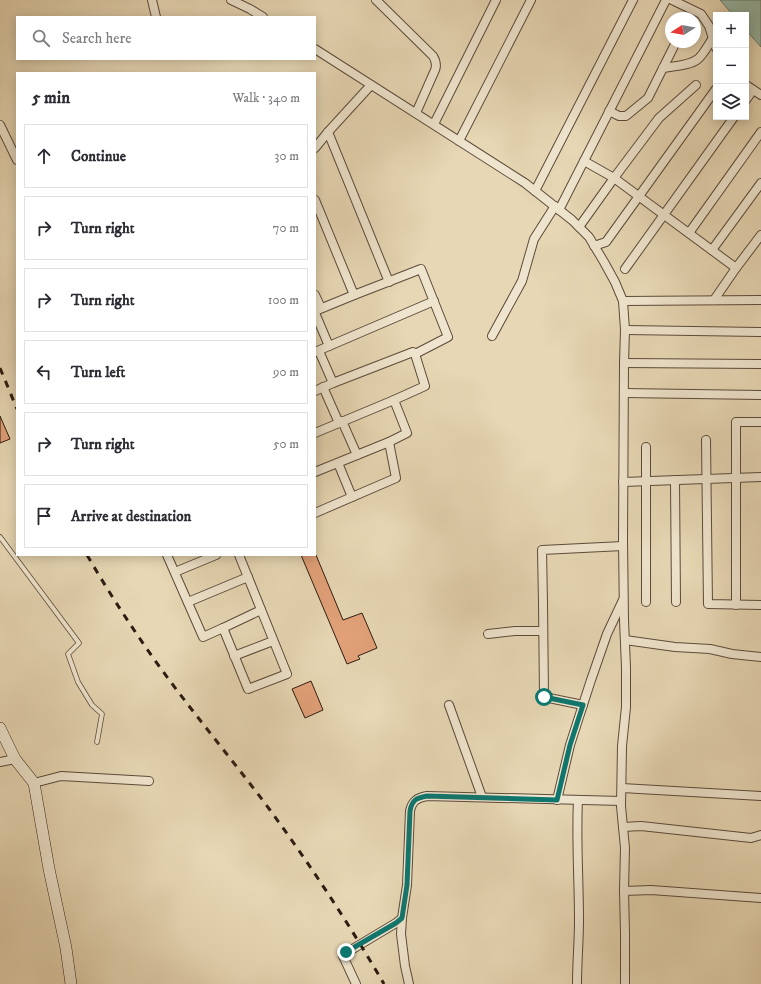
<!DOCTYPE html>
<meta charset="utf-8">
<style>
body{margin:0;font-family:"IM FELL DW Pica",serif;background:#f7f7f7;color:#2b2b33}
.controls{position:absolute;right:12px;top:12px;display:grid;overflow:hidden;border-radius:0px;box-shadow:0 2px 10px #0003}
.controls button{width:36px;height:36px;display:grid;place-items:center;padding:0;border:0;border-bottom:1px solid #e1e1e2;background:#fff;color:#2b2b33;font:20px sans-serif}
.compass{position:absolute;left:665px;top:12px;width:36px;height:36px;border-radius:50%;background:#fff;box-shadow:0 2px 10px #0003;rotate:259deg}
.stop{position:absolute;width:12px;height:12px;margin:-9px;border:3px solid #0f766e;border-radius:50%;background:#fff}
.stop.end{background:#0f766e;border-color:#fff;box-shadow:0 1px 4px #0008}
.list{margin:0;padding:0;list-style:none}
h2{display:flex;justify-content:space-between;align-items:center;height:52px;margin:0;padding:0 16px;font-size:17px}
h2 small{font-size:13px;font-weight:400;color:#7c7c81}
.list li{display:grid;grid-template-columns:26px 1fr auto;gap:12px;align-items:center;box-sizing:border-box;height:64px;margin:0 8px 8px;padding:0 8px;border:1px solid #e1e1e2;border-radius:0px}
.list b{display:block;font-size:15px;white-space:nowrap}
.list em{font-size:13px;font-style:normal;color:#7c7c81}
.icon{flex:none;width:22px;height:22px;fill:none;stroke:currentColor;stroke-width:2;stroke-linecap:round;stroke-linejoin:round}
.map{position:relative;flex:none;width:761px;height:984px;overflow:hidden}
.search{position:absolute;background:#fff;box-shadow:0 2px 10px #0003;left:16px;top:16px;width:300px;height:44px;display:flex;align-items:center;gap:10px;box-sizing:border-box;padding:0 14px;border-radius:0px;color:#7c7c81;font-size:15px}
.panel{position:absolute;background:#fff;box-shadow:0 2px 10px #0003;left:16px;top:72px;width:300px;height:484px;border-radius:0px}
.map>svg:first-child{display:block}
.water{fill:#97baa9;stroke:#6d7a6d}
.building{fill:#e2a179;stroke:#2d1b12}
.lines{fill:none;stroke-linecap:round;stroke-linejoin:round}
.service-casing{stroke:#5c4a3a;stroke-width:5.5}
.minor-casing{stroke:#5c4a3a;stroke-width:10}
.secondary-casing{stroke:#2d1b12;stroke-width:12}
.service{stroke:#efe5ce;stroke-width:4}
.minor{stroke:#efe5ce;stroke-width:8}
.secondary{stroke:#efe5ce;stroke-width:11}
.rail{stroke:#2d1b12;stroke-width:3;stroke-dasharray:7 7;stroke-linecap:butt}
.route{stroke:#0f766e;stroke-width:5}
</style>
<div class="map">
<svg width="761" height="984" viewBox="0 0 761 984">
<rect width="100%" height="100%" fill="#e7d7b4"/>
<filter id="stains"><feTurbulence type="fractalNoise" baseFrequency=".005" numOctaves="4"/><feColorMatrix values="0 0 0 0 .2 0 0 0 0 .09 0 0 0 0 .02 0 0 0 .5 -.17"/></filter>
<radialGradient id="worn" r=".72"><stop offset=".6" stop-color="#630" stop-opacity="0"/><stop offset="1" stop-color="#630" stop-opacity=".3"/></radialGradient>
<!-- water -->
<path class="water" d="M720,0H761V47L746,30V15H733Z"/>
<!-- building -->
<g class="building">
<path d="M0,416L10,439L0,443Z"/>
<path d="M301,555H316L343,620L362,613L377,648L358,656L360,659L347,664Z"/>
<path d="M311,681L323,710L305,718L292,689Z"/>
</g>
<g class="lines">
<!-- service casing -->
<g class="service-casing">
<path id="service" d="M0,537L79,643L68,654L78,682L92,705L102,714L97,742"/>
</g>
<!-- minor casing -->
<g class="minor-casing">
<g id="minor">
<path d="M152,0L156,17"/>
<path d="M231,0L250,9L263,17"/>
<path d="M376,0L433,56C436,61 437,65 435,70L416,113"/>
<path d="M672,0L701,14L709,26L716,48"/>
<path d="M315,49L525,183L572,220L589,237L604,262L615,282L623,301L625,330L624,363L623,540L624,620L626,668V707L622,746L621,806L625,848L624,891L625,933V984"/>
<path d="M663,68C674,66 689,66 698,59C704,54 708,45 713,38"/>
<path d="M746,85L761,95"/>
<path d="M746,100L753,90"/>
<path d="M609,111L619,116H626L648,98L676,42"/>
<path d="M434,124L496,0"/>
<path d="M0,125L17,160"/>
<path d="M328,132L389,282"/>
<path d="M459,141L531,0"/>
<path d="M315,148L328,132L371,85"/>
<path d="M584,161L614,178L736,268"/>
<path d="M535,191L633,0"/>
<path d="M315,200L354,295"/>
<path d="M559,210L666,0"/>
<path d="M579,227L614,178L659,118L696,85"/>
<path d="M689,233L761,132"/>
<path d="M594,246L606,242L716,89"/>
<path d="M712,250L761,183"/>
<path d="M625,269L734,117"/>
<path d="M315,295L321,308"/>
<path d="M714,300L736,268L761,235"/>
<path d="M623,301L761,300"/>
<path d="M315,311L354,295L421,269L448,337L415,354L425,386L394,400L407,433L389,442L396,478L315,513"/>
<path d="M315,313L329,346"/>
<path d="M625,330L761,332"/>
<path d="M492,336L522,281L534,239L555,206"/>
<path d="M319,351L333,383"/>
<path d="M315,352L434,301"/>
<path d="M624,363L761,364"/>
<path d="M323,387L339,423"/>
<path d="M315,391L333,383L413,352L415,354"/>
<path d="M624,393L761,395"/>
<path d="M342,421L357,455"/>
<path d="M315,433L394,400"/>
<path d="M706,440L708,604L761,605"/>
<path d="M646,447V602"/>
<path d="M338,463L352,497"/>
<path d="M315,472L389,442"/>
<path d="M675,480L676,602"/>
<path d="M623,482L761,477"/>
<path d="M167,555L203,637L223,628L248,689L287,674L239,555"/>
<path d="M175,572L216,555"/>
<path d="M188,602L248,577"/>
<path d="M736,605V422H761"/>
<path d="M223,628L261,610"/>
<path d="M488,634L515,631H543"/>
<path d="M625,640L675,647L710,649L732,654L761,657"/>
<path d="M234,656L273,641"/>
<path d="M449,705L482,797"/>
<path d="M583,705L544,697L543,604L542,550L623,546"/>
<path d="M0,762L15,759"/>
<path d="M34,783L61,776L149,781"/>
<path d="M622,788L761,796"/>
<path d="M557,800L570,745L590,683L607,634L623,600"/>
<path d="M623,827L641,826L751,838L761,835"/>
<path d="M624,891L651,890L761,898"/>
<path d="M356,984L343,956L346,953L396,923L402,918"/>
<path d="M409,984L405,966L401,934L402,918L407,885L410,811C412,801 417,798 427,796L621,801"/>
<path d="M577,984C577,963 579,941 579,920C579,880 576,840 578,800"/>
</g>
</g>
<!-- secondary casing -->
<g class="secondary-casing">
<path id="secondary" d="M0,728L15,759L34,783L49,869L66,948L71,984"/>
</g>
<!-- service -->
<use href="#service" class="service"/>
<!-- minor -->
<use href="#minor" class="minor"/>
<!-- secondary -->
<use href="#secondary" class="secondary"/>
<!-- rail -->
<g class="rail">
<path d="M0,368L17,409"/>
<path d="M87,555C108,591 130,625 154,659C191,711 232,759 270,810C311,866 349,924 384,984"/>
</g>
</g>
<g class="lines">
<!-- route -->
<path class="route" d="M346,952L396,923L402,918L407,885L410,811C412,800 416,798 427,796L557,800L570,745L583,705L544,697"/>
</g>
<rect width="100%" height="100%" filter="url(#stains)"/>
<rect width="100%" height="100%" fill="url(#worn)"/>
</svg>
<div class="controls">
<button>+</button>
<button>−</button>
<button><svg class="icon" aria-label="layers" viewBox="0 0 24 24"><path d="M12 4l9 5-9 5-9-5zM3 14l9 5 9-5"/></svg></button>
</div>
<svg class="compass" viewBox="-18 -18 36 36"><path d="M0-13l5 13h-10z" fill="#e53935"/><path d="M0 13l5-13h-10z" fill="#7c7c81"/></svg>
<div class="stop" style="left:544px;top:697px"></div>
<div class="stop end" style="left:346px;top:952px"></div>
<div class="search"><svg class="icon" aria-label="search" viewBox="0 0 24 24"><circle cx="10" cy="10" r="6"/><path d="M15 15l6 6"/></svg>Search here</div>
<section class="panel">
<h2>5 min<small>Walk · 340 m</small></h2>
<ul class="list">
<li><svg class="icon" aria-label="ahead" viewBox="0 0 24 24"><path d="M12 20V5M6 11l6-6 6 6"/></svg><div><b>Continue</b></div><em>30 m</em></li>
<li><svg class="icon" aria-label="right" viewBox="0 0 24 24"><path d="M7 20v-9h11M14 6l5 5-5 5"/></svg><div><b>Turn right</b></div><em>70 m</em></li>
<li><svg class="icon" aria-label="right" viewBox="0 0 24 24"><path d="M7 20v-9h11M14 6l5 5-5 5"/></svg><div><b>Turn right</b></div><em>100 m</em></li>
<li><svg class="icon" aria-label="left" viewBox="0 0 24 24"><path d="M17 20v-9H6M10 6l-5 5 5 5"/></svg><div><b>Turn left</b></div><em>90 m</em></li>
<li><svg class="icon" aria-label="right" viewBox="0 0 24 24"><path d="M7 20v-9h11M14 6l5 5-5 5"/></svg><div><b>Turn right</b></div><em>50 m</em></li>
<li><svg class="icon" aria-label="arrive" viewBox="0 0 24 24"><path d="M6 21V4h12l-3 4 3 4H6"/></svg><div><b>Arrive at destination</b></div></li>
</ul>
</section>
</div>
